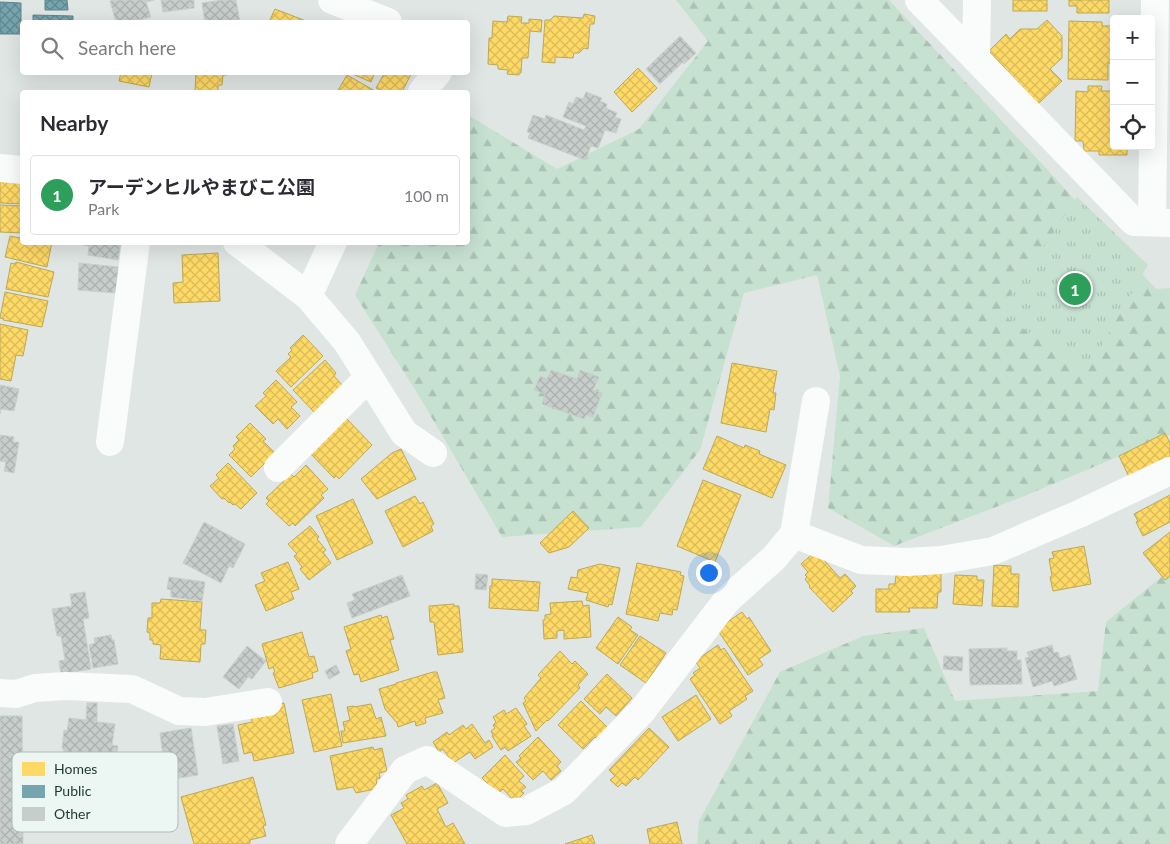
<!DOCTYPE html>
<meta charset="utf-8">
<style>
body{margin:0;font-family:Lato,"Noto Sans JP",sans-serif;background:#f7f7f7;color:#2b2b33}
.controls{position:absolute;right:15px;top:15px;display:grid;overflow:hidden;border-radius:5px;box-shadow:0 5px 20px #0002}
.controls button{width:45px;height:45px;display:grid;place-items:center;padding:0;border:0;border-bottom:1px solid #e1e1e2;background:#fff;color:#2b2b33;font:25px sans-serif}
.you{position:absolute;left:708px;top:572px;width:18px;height:18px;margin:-12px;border:4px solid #fff;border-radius:50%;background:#1a73e8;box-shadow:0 0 0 8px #1a73e833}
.badge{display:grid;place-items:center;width:32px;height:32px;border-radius:50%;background:#617672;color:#fff;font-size:16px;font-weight:700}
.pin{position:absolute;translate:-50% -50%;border:2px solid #fff;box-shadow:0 1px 5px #0006}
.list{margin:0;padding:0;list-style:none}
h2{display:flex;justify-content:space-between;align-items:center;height:65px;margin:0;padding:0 20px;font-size:21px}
h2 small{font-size:16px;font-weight:400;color:#7c7c81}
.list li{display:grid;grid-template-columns:32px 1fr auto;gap:15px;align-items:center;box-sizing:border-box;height:80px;margin:0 10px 10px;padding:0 10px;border:1px solid #e1e1e2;border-radius:5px}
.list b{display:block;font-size:19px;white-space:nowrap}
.list p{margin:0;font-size:16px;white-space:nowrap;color:#7c7c81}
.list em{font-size:16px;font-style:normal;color:#7c7c81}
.icon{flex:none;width:28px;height:28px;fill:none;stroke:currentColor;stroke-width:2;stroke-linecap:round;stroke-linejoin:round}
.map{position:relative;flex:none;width:1170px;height:844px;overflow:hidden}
.search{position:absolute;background:#fff;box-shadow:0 5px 20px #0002;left:20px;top:20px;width:450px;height:55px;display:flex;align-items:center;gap:12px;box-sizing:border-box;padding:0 18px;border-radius:5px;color:#7c7c81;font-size:19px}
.panel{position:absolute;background:#fff;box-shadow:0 5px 20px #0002;left:20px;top:90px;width:450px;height:155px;border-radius:5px}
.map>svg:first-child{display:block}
.forest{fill:url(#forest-firs)}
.park{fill:url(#park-tufts)}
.homes{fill:url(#homes-cross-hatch);stroke:#bba957}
.public{fill:url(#public-cross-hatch);stroke:#5b858a}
.building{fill:url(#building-cross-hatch);stroke:#c8cfcd}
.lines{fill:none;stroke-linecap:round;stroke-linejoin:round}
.minor{stroke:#fafbfb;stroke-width:28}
.key{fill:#ecf6f2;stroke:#aebdb9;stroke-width:1}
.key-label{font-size:14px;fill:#1d3934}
</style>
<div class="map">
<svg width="1170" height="844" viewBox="0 0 1170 844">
<defs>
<pattern id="forest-firs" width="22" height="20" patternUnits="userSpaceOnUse" patternTransform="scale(1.25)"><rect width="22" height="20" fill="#c7e1d1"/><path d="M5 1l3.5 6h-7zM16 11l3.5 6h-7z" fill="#aac2b4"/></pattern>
<pattern id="park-tufts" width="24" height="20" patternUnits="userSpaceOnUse" patternTransform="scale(1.25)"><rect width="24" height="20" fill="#c7e1d1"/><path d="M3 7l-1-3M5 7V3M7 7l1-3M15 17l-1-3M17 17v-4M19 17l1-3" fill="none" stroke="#aac2b4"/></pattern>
<pattern id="homes-cross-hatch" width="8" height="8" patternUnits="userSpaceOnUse" patternTransform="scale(1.25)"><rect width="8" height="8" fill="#ffd966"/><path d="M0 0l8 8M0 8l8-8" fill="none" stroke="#dabb59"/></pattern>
<pattern id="public-cross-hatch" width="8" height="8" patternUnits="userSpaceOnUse" patternTransform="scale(1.25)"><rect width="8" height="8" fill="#76a5af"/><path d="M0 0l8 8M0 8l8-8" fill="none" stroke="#60878f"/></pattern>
<pattern id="building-cross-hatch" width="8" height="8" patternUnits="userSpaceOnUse" patternTransform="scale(1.25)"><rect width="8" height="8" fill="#c6cdcb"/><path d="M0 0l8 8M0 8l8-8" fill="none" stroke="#aab1af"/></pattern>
</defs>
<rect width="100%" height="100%" fill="#e0e6e4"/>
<!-- forest -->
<g class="forest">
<path d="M676,0H889L1044,166L1156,289L1170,288V435L1022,497L894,546L828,508L840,376L817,275L744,293L700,450L641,527L502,537L416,391L355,295L379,243L468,242V115L557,169L639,129L708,41Z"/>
<path d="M1170,570V844H697L699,821L780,672L863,636L924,628L955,701L1098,691L1106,622Z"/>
</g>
<!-- park -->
<path class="park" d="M1077,197L1148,265L1088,369L998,313Z"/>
<!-- homes -->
<g class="homes">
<rect x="1013" y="0" width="34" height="11"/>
<path d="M1069,0H1109V13H1077V6H1069Z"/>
<path d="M275,9L306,21V22H269Z"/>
<path d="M584,14L595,16L594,24H590L588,49L584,48L579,53H574L573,58L555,57V63L542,62L545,20H550L554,16L583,18Z"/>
<path d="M508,16L522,17L521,23H529V19L542,20L541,32L530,31L528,58H522L521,73H519V75L507,74L508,70L498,69V65L488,64L489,38H492L493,21L507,22Z"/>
<path d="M1047,20L1062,36V58L1050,69L1062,81L1038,104L989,51L1006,34L1010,39L1020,29H1037Z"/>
<path d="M1069,21L1102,22V26H1114V63H1108V80L1068,79Z"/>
<path d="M638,68L657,88L632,112L614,92Z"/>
<path d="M121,72H157L152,73L149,87L119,81Z"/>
<path d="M196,72H227V75H223L222,85H218V92L195,91Z"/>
<path d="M348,72H375L371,82Z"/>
<path d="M385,72H412L402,92H384L376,88Z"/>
<path d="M347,75L377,92H337Z"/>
<path d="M1088,86H1102L1101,91H1114V146H1127V155H1099V151H1084L1083,141H1075L1076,91L1088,92Z"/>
<path d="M0,178L22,179V204L0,203Z"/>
<path d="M0,205L22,206V233L0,232Z"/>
<path d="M21,234L22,235V242H52L47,267L5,257L10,236L20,238Z"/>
<path d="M218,253L220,301L174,303L173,283L183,282L182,255Z"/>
<path d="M16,262L54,272L48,297L6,289L11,263L15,264Z"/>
<path d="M5,292L48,301L42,327L3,320L4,319L0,318Z"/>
<path d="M0,324L28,330L23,356L16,355L11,381L0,379Z"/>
<path d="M303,335L323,356L291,387L276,371L291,357L288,354L292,350L290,348Z"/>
<path d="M325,360L336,373L334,376L343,386L315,413L293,390Z"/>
<path d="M732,363L777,371L773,393H776L774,410L770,409L766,432L721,423Z"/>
<path d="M276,380L297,402L291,407L300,416L287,429L278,419L273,424L255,406L266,396L263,393Z"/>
<path d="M345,417L372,445L339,479L336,476L334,478L309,452Z"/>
<path d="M250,423L266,439L263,441L275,453L251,477L229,455L235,449L233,446L239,440L236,437Z"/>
<path d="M1165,433L1170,443V457L1131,481L1119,456Z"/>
<path d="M717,436L744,448L745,445L760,451L759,454L786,465L772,498L703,469Z"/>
<path d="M401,449L416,479L377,499L361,479L392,453Z"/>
<path d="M228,463L257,493L241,509L235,504L233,505L230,502L229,503L224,498L222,499L210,486L219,478L216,475Z"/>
<path d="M306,465L328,489L321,495L324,498L295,526L293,523L289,526L266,504L269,501L266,498L291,474L294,477Z"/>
<path d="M703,480L741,495L715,562L677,546Z"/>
<path d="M1170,495V522L1143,536L1136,522L1138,521L1134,514Z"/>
<path d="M415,496L420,504L423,502L434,524L431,526L433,531L403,547L385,511Z"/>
<path d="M353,499L373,543L337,560L316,516Z"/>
<path d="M573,511L589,528L569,547L549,553L540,543Z"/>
<path d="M310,526L319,537L317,539L326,550L323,552L331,563L309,580L300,569L302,567L294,556L297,554L288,544Z"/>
<path d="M1170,532V576L1165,580L1143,553Z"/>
<path d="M1084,546L1091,584L1053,591L1050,577L1052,576L1049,559L1054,558L1052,552Z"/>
<path d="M816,551L840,578L845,574L856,586L851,591L853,593L833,612L809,587L810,586L805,579L807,577L805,575L808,572L801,564Z"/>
<path d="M288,562L299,589L291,592L294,599L266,611L255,585L265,581L261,573Z"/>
<path d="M637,563L681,572L680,575L684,576L677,610L673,609L672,615L660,613L658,621L626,614Z"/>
<path d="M600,564L620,568L612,605L609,604L608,607L586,600L588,593L568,589L571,577L577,578L578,570Z"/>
<path d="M994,565L1011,566V574H1019L1018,607L992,606Z"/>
<path d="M941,571V592H938L937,608H909L910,612H876V589H889V584H895L896,575Z"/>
<path d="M955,575L977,576V580H984L982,606L953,604Z"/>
<path d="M492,579L540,582L538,611L489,608L490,586H492Z"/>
<path d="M161,599L202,602L200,630H206L205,644H201L200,662L160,659L161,645L153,644V640H150V633L147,632L148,618H152V603H160Z"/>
<path d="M582,601L583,606L589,605L591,637L564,639V630L557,631V638L544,639L543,620H545V615L551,614L550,603Z"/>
<path d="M454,604V606H459L463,652L438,655L434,622H430L429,606Z"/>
<path d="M742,612L747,619L749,617L771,651L759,659L763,665L748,675L717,629Z"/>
<path d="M381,615L382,618L387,616L394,639L390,640L399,670L361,682L359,674L354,675L346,651L351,649L344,627Z"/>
<path d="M618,617L632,627L630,630L638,635L618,664L596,648Z"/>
<path d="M302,632L309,657L314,656L318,671L312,673L313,678L279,688L273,673L275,672L273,667L269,669L262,644Z"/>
<path d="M640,636L666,653L646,683L620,665Z"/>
<path d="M718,645L721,650L724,648L753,691L745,696L747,699L729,711L732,716L720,724L690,679L695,675L693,673L700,668L695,661Z"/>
<path d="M560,651L572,664L575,661L588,674L578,685L580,688L548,721L547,720L536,731L523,703L526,701L524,698L541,678L538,675Z"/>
<path d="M433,672H437L445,698L438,700L443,713L425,718L426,723L416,726L415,721L398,727L397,723L385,709L379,689L396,684V683Z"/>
<path d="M607,674L632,698L616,716L606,707L600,714L584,699Z"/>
<path d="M331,694L342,746L314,752L302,700Z"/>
<path d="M696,695L711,719L678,741L662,717Z"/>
<path d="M581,701L608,728L597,739L595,737L583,749L558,725Z"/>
<path d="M284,703L294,753L254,761L252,752L244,754L238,725L252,722L251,714L258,708Z"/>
<path d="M371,704L376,719L381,717L386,736L343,743L341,731H345L343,722L350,720L347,707L354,706V707Z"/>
<path d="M516,708L527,724L524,726L531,736L508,751L505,747L501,750L492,736L493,735L491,731L495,728L493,725L496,722L493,717L504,710L506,714Z"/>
<path d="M472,724L485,743L489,740L493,747L475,759L470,752L453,763L443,749L439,752L433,742L447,732L449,735L463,725L466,729Z"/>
<path d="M649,728L669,747L638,780L635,777L626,786L622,783L618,787L610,780L615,776L609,770Z"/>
<path d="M538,737L561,762L557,766L561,771L551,780L543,771L533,780L516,762L521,758L519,756Z"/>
<path d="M373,747L374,750L382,748L387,771L379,773L380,778L376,779L377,785L375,786V789L356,793L353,787L337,790L330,756Z"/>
<path d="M505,755L524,776L519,781L526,787L521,791L524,793L515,802L503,789L498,794L482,778Z"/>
<path d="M253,777L266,825L263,826L266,836L250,840V843L248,844H194L181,797Z"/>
<path d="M437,783L448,803L437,809L446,827L453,823L465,844H407L391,815L404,808L401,803L408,799L406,795L422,786L424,790Z"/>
<path d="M677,822L682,844H650L647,829Z"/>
<path d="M592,835L595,844H565Z"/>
</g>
<!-- public -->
<g class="public">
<path d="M45,0H67L68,10H45Z"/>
<path d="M0,2L21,3V34H0Z"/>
<path d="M33,15L73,16V22H33Z"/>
</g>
<!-- building -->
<g class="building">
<path d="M115,0H154L146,2L151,17L130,22H116L110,1Z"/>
<path d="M161,0H194V8L163,12Z"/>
<path d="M222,0H236L240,22H205L202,3Z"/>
<path d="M680,36L696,53L684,64L683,62L660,84L646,69Z"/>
<path d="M586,92L602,98L600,101L607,104L606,108L617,113L615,117L621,119L616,133L605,130L598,148L591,146L585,160L528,138L530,133L527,132L533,115L545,119L546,115L584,130L586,126L563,117L569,102L573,104L576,97L583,99Z"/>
<path d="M83,242H121L118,260L88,255L89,246L83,245Z"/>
<path d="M79,263L118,267L116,293L78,290Z"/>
<path d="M551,370L577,379L580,370L599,377L593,390L602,393L593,417L586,415L584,419L542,404L545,394L534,390L540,376L547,379Z"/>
<path d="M0,385L19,389L14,411L1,409L0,414Z"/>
<path d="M0,435L14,437L13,442H19L14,473L4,471L6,462L0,461Z"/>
<path d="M204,522L245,544L233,568L229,566L221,583L183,563Z"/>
<path d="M476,574L488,575L486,590L475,589Z"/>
<path d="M402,575L410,596L352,618L347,603L355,600L352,594Z"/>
<path d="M169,577L205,582L202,601L171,597V590L167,589Z"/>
<path d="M85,592L89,618L83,619L91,669L61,674L59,661L65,660L61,636H57L52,609L72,606L70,594Z"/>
<path d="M111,635L112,640H114L118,664L93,668L89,645L95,643L94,638Z"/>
<path d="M1052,645L1054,653L1058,652L1060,658L1070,655L1077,679L1054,686L1052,681L1033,687L1025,658L1029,657L1027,652Z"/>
<path d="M247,646L266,661L252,679L248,677L239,689L223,677Z"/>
<path d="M1007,648V651H1017V660H1021L1022,684L970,685L969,649Z"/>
<path d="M944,656L963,657L962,671L943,669Z"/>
<path d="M336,665L340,673L329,679L325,671Z"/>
<path d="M87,703H97V722L115,724L112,745L118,746L113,782L61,774L64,749H62L64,730L67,731L69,718L86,720Z"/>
<path d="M0,716H22L23,844H0Z"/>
<path d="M233,724L239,761L223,764L217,726Z"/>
<path d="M191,728L198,775L166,780L160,733Z"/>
</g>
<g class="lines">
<!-- minor -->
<g class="minor">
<path d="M332,0L388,22"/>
<path d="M919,0L1134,222L1170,223"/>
<path d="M976,58L977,0"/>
<path d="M422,92L438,72"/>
<path d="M0,168L22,170"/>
<path d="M1152,222L1155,0"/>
<path d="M237,242L308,296L347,342L404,433L433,453"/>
<path d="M308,296L333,242"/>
<path d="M110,442L136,242"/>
<path d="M278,468L369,377"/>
<path d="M794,534L861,560L907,562L941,560L993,551L1079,514L1170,471"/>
<path d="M0,693L16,694L35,688L66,686L132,689L179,711L205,712L268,702"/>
<path d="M349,844L405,770L427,760L506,813L526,811L564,791L642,711L727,600L774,558L794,534L816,401"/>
</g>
</g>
<!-- legend -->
<rect x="12" y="752" width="166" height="80" rx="8" class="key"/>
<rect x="22" y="762" width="23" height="14" fill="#ffd966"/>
<rect x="22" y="785" width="23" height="13" fill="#76a5af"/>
<rect x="22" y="807" width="23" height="14" fill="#c6cdcb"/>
<g class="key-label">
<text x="54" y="774">Homes</text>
<text x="54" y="796">Public</text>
<text x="54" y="819">Other</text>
</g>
</svg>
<div class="controls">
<button>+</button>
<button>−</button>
<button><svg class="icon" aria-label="locate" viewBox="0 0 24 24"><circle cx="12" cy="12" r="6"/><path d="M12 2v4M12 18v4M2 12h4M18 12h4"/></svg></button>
</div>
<div class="you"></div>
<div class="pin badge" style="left:1075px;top:289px;background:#2e9e5b">1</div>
<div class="search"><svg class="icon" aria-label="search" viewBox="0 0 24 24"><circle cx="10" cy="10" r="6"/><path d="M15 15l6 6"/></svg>Search here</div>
<section class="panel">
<h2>Nearby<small></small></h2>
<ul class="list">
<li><span class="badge" style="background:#2e9e5b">1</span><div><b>アーデンヒルやまびこ公園</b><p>Park</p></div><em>100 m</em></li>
</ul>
</section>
</div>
